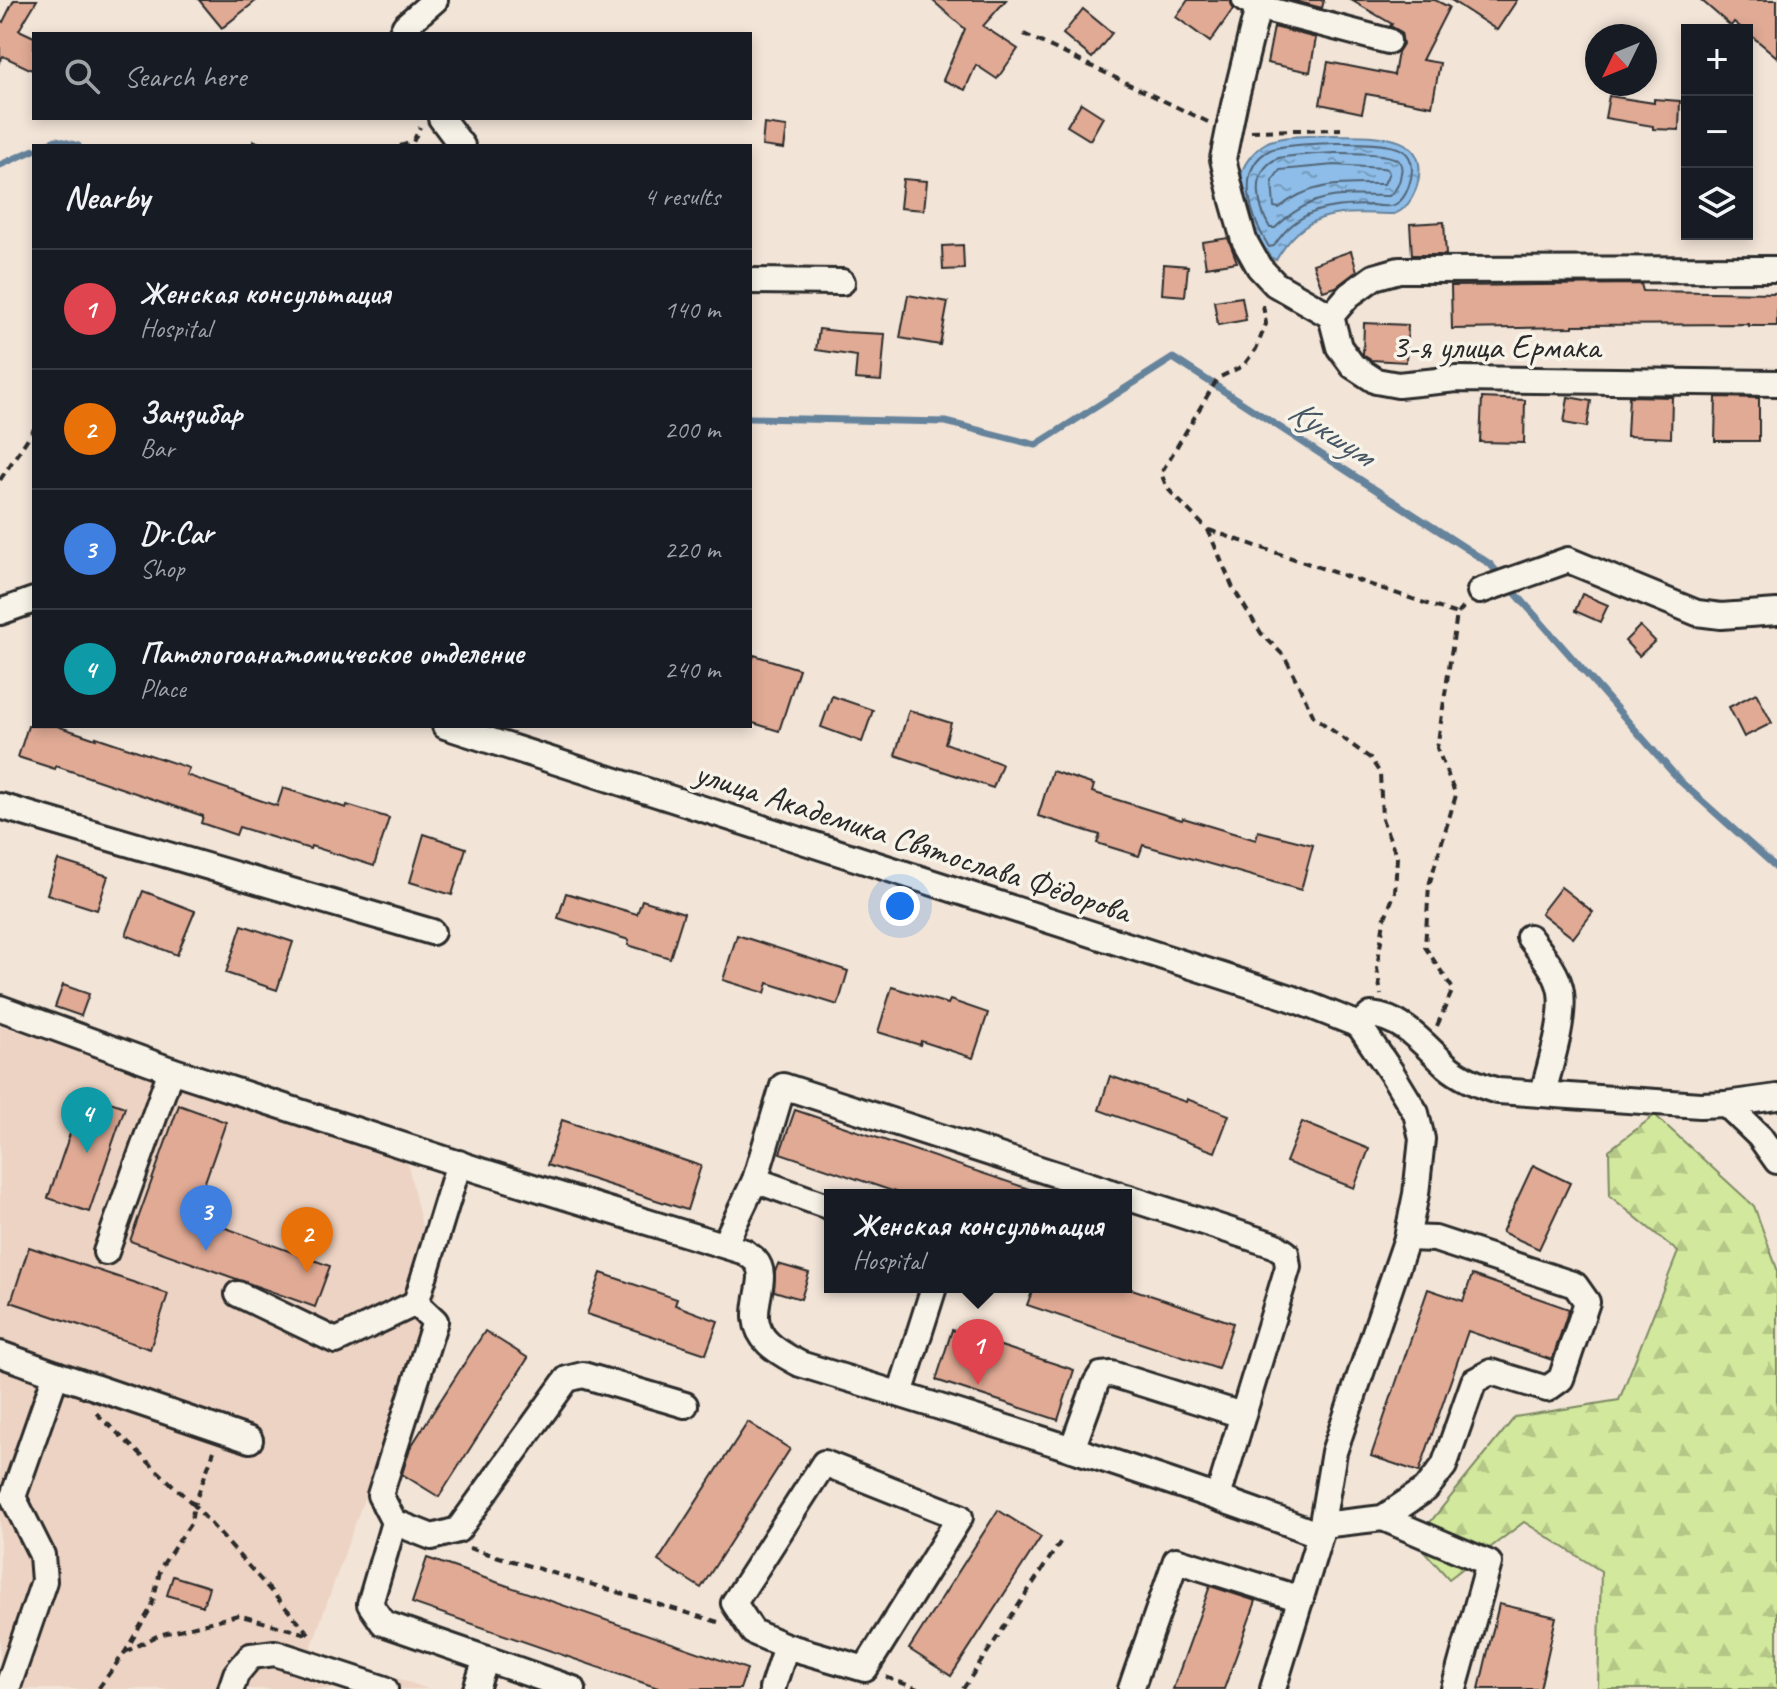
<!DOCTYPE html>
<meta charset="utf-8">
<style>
body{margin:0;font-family:Caveat,sans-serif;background:#20242c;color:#f1f3f6}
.controls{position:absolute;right:24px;top:24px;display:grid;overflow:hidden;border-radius:0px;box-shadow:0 4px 12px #0003}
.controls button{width:72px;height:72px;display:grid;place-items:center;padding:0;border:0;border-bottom:2px solid #363941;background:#171b24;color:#f1f3f6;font:40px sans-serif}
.compass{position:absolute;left:1585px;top:24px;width:72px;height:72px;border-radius:50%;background:#171b24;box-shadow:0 4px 12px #0003;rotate:227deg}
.you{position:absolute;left:900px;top:906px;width:28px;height:28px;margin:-20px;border:6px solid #fff;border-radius:50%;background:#1a73e8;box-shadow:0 0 0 12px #1a73e833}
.badge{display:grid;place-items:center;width:52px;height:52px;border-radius:50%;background:#1f6fb2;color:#fff;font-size:26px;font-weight:700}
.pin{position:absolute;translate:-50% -66px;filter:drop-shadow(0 2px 4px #0008)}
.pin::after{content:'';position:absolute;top:42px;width:28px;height:24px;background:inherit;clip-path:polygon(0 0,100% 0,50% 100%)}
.popup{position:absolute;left:824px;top:1189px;width:308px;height:104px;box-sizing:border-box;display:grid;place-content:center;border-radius:0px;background:#171b24;filter:drop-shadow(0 2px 6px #0005);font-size:26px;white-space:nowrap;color:#9ea1a6}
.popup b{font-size:30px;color:#f1f3f6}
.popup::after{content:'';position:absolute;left:50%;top:100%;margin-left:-16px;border:16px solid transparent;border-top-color:#171b24}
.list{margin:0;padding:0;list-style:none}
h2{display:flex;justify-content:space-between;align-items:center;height:104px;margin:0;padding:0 32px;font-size:34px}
h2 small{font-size:26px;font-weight:400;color:#9ea1a6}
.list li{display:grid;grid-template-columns:52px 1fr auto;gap:24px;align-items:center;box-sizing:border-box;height:120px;padding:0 32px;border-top:2px solid #363941}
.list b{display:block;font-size:30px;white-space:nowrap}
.list p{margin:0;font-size:26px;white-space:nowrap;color:#9ea1a6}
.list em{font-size:26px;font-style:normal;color:#9ea1a6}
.icon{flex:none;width:44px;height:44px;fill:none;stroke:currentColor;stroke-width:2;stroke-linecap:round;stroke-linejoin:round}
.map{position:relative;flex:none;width:1777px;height:1689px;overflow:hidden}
.search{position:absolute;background:#171b24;box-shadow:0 4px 12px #0003;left:32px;top:32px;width:720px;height:88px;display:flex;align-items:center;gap:20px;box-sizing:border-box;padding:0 28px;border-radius:0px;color:#9ea1a6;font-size:30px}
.panel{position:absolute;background:#171b24;box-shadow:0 4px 12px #0003;left:32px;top:144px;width:720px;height:584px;border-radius:0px}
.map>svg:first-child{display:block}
.built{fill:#edd3c3}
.forest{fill:url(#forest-firs);stroke:#7e8a64;stroke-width:2}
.water{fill:url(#water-ripples);stroke:#66839c;stroke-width:2}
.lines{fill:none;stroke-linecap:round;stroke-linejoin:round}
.shore{stroke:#526577;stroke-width:2}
.stream{stroke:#66839c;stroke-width:7}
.building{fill:#e0aa95;stroke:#2b2b2b;stroke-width:2}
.minor-casing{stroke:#2b2b2b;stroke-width:30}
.path{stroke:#2b2b2b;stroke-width:4;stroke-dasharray:8 6;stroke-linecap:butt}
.minor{stroke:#f7f3e8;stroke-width:24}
.labels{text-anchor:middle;stroke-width:7;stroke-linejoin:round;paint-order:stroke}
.street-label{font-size:34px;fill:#2b2b2b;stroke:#f7f3e8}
.water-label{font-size:36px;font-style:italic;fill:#485764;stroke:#f7f3e8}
</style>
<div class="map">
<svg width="1777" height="1689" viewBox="0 0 1777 1689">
<defs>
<pattern id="forest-firs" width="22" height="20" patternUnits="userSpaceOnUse" patternTransform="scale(2)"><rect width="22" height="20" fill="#d1e89d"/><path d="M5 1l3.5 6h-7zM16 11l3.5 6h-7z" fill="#b4c787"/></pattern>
<pattern id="water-ripples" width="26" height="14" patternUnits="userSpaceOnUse" patternTransform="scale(2)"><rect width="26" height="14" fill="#8dbde8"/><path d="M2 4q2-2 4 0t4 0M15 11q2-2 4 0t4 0" fill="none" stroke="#739abc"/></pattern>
</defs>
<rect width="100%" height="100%" fill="#f2e4d7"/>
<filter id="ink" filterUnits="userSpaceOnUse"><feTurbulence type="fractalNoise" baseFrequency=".0125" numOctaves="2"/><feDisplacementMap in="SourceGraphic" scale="16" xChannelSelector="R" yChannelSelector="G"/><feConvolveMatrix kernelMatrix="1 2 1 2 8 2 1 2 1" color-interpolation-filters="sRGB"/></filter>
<g filter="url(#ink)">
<!-- built -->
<path class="built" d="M0,1025L407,1161L437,1292L311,1648L428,1689H0Z"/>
<!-- forest -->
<path class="forest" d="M1655,1115L1754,1206L1777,1269V1689H1598L1601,1571L1524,1522L1449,1579L1415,1541L1515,1417L1619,1400L1678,1252L1610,1196L1609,1150Z"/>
<!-- water -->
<path class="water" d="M1334,135C1370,136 1433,130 1417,186C1413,198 1406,210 1394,214C1340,213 1307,207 1276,260C1272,258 1268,256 1265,254C1249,241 1237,190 1242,172C1245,161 1257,148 1266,143C1280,135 1316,136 1334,135Z"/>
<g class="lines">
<!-- shore -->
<g class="shore">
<path d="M1334,143C1350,143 1389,142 1402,150C1412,156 1413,168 1411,178C1409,187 1405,199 1396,204C1390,208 1379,206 1372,205C1330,205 1298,208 1274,246L1269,247C1252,220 1233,169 1270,150C1283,144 1318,144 1334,143Z"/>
<path d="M1334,153C1347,153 1390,152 1399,161C1402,165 1402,169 1401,173C1400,183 1397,190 1389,196C1340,195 1313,191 1275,228H1270C1258,208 1250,172 1276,159C1284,155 1322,154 1334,153Z"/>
<path d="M1334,165L1382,168L1387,169L1389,173L1384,184C1345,184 1311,181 1279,208L1274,207L1272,181L1280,170Z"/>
</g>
<!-- stream -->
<g class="stream">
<path d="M42,146L56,140L78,146"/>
<path d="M0,165L34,150"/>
<path d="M750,418L946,422L1036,445L1173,358L1490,564L1681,782L1777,868"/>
</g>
</g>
<!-- building -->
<g class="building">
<path d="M14,0H37L19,30L34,37V71L3,56L0,61V20L3,22Z"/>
<path d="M199,0H257L222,28Z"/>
<path d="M932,0H1006L983,26L1018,49L997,79L976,65L965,90L943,80L965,29Z"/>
<path d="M1188,0H1230L1233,9L1210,42L1176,17Z"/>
<path d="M1291,0H1324L1322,8Z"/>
<path d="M1351,0H1435L1449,7L1422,60L1440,63L1432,106L1366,94L1362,113L1320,104L1328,62L1394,75L1398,52L1403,44L1401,32L1390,26L1392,24Z"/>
<path d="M1451,0H1517L1497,30Z"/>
<path d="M1701,0H1777V57L1747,32V30H1744L1734,22L1731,26Z"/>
<path d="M1083,9L1112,33L1092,58L1063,34Z"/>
<path d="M1274,27L1316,38L1310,72L1267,63Z"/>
<path d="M1609,96L1654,103V99L1680,101L1679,130L1653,129V126L1605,118Z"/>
<path d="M1081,103L1103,117L1090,140L1067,126Z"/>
<path d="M764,124L787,127L784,149L762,146Z"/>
<path d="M903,179L927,181L924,210L900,208Z"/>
<path d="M1444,222L1446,255H1412L1410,224Z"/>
<path d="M1228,238L1237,262L1206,267L1202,242Z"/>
<path d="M963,245L964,269L943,270L942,246Z"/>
<path d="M1351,251L1357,271L1336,287L1323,291L1313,264Z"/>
<path d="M1164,264L1188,266L1185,296L1162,294Z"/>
<path d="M1641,284L1643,291L1777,293V326H1749V324L1573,325V327L1452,329L1451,286Z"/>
<path d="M908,295L948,302L940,345L900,338Z"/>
<path d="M1242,297L1246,320L1218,325L1214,301Z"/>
<path d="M1364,323L1408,325L1406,362L1371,360L1363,355Z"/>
<path d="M819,329L845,332L885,334L881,381L855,379L857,356L816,350Z"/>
<path d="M1629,396L1672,397L1671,438L1627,436Z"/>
<path d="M1568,397L1591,401L1587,427L1564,423Z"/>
<path d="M1716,397L1759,398V441H1715Z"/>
<path d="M1482,398L1525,400L1524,443L1480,442Z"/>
<path d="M1582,594L1608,605L1600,622L1575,611Z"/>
<path d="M1640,626L1655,641L1639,656L1625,641Z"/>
<path d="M754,655L799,669L779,731L750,722V667Z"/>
<path d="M1756,693L1772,723L1744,737L1729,707Z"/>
<path d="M832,696L873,710L862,742L821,727Z"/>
<path d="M909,710L951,723L945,743L1002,764L993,788L895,755Z"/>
<path d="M28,726H57L96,739V737L189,768L186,775L277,806L283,788L346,808L347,805L389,818L374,866L311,846L310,849L239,827L236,835L201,823L203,816L56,766L55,769L18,757Z"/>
<path d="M1052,771L1094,785L1092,792L1182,820L1183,818L1256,840L1258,831L1313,845L1301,890L1143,845L1139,856L1097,843L1100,835L1038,816Z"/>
<path d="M424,834L466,848L452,895L410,882Z"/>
<path d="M58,860L108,876L97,910L47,894Z"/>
<path d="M1561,887L1593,912L1573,938L1541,913Z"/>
<path d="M143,891L195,911L177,955L126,935Z"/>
<path d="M566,893L637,914L642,900L684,913L670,958L628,945L629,940L558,918Z"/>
<path d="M242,925L293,942L277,990L226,973Z"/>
<path d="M737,935L848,971L838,1005L768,983L765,993L723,980Z"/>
<path d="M63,985L89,994L81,1016L55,1007Z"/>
<path d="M892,987L948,1004L950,1000L988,1013L973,1058L921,1041L920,1045L878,1032Z"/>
<path d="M1110,1076L1186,1102L1187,1099L1229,1115L1215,1152L1099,1110Z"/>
<path d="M84,1093L125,1107L89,1212L48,1198Z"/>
<path d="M179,1105L226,1122L193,1216L330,1266L315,1307L130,1241Z"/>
<path d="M795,1110L1038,1192V1195H904L780,1153Z"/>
<path d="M562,1120L701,1166L687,1210L547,1165Z"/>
<path d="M1302,1122L1369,1149L1354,1188L1286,1162Z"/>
<path d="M1533,1165L1570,1183L1539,1249L1502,1232Z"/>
<path d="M29,1247L168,1294L150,1349L11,1302Z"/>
<path d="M778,1264L809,1273L801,1299L774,1291L775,1272Z"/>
<path d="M601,1273L677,1299L675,1305L718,1321L706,1354L587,1314Z"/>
<path d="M1472,1275L1569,1309L1552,1360L1468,1331L1419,1472L1371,1456L1428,1289L1463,1301Z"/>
<path d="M1034,1287H1126L1233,1323L1218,1369L1027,1305Z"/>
<path d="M952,1330L1074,1370L1058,1420L936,1380Z"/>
<path d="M485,1331L528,1358L439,1497L402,1474L410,1448Z"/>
<path d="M748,1422L790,1449L701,1588L658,1561Z"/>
<path d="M998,1510L1041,1537L951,1676L909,1649Z"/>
<path d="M427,1558L747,1669L740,1689H661L412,1603Z"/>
<path d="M173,1576L209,1587L203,1606L167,1595Z"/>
<path d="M1210,1586L1256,1601L1224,1689H1173Z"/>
<path d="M1499,1604L1556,1617L1540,1689H1479Z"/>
</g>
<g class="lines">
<!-- minor casing -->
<g class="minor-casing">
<g id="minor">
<path d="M1245,0L1258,7L1234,105L1223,159L1233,201L1244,240L1259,267L1275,284L1331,316"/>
<path d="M1258,7L1388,41"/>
<path d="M401,34L405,26L435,0"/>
<path d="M441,118L462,146"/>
<path d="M1777,269L1399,270L1374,277L1349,295L1331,316L1339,347L1353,366L1376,381L1398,385L1457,379L1777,383"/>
<path d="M750,281L842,282"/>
<path d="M1480,591L1568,560L1697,613L1721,616L1777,612"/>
<path d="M0,612L34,600"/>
<path d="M445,726L1291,998L1359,1025"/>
<path d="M0,806L432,932"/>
<path d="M1529,937C1541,953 1558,972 1561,992C1565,1020 1550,1065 1543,1093"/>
<path d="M0,1008L171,1070L481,1171L745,1252C748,1255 752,1257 755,1260C774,1280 739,1315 768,1343C777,1352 789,1358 800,1364C974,1417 1149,1471 1320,1535"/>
<path d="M1359,1025L1371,1015C1404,1018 1424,1045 1447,1066C1461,1078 1481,1086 1498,1091L1700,1105L1726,1104L1777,1097"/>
<path d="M1726,1104L1760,1137L1777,1161"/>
<path d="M755,1180L830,1207"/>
<path d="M1126,1197L1274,1245L1286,1253L1288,1267L1218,1497"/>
<path d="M724,1245L755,1180L783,1086L1120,1195"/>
<path d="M106,1252L171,1070"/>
<path d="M238,1294L336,1341L416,1303"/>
<path d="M0,1354L56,1374L13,1497L42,1555L44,1581L7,1689"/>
<path d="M56,1374L250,1440"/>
<path d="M900,1394L934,1287"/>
<path d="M1072,1449L1096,1383L1101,1375L1112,1374L1242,1415"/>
<path d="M1383,1518L1489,1563L1454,1689"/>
<path d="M394,1522L380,1495L435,1321L416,1303L459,1163"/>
<path d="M1322,1525L1383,1518L1426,1489L1444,1466L1474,1381L1491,1372L1547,1389L1561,1379L1587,1302L1575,1285L1435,1239L1407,1238"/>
<path d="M231,1689L236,1674L251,1656L275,1653L385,1689"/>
<path d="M476,1689L486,1659"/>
<path d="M573,1689L383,1623L370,1604L394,1522L432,1537L458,1530L567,1379L583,1375L685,1405"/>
<path d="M772,1689L786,1646L753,1632L734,1603L824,1463L960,1517L865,1669L786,1646"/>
<path d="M1131,1689L1176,1560L1301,1599"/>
<path d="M1273,1689L1320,1535L1334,1452L1407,1238L1416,1194L1422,1139L1416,1113L1391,1072L1359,1025"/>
</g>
</g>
<!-- path -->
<g class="path">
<path d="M1024,34L1208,122"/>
<path d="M1251,131L1341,129"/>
<path d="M253,141L263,146"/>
<path d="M400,146L413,142L420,127"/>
<path d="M1263,305L1266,324L1256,349L1243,366L1218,378L1161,473L1167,488L1208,530L1233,588L1261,633L1285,657L1314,717L1370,758L1380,773L1382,819L1397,857L1395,892L1384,920L1377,968L1381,995"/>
<path d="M0,480L34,429"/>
<path d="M1209,530L1457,614"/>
<path d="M1437,1026L1453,989L1425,947L1429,885L1456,795L1437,748L1457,614L1464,607"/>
<path d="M96,1413L194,1505L191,1523L161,1567L152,1606L125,1652L98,1689"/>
<path d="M469,1548L718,1622"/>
<path d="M125,1652L159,1635L238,1615L310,1635L194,1505L214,1451"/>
<path d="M886,1677L918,1689"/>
<path d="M963,1689L1061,1541"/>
</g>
<!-- minor -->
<use href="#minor" class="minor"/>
</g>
</g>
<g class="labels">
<!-- street labels -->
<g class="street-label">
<text x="1496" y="358">3-я улица Ермака</text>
<text transform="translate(913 841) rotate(18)" y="12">улица Академика Святослава Фёдорова</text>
</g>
<!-- water labels -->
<g class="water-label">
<text transform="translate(1332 431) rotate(33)" y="13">Кукшум</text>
</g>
</g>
</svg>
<div class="controls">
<button>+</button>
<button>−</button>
<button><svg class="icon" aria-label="layers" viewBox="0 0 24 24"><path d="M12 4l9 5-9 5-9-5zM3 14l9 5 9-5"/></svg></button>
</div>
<svg class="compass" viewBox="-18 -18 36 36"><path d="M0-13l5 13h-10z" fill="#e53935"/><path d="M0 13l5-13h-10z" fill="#9ea1a6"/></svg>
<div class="you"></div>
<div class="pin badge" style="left:978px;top:1385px;background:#e0444e">1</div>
<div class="popup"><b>Женская консультация</b>Hospital</div>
<div class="pin badge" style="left:307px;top:1273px;background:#e8710a">2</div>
<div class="pin badge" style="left:206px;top:1251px;background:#3f7fe0">3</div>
<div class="pin badge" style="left:87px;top:1153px;background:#0f9aa8">4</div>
<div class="search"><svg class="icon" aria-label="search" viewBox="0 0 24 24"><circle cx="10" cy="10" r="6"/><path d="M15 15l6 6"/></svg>Search here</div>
<section class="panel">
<h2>Nearby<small>4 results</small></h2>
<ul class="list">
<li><span class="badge" style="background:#e0444e">1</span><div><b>Женская консультация</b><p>Hospital</p></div><em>140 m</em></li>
<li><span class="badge" style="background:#e8710a">2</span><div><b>Занзибар</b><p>Bar</p></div><em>200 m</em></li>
<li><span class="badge" style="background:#3f7fe0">3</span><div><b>Dr.Car</b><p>Shop</p></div><em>220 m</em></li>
<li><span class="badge" style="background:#0f9aa8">4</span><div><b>Патологоанатомическое отделение</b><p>Place</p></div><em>240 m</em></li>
</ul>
</section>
</div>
